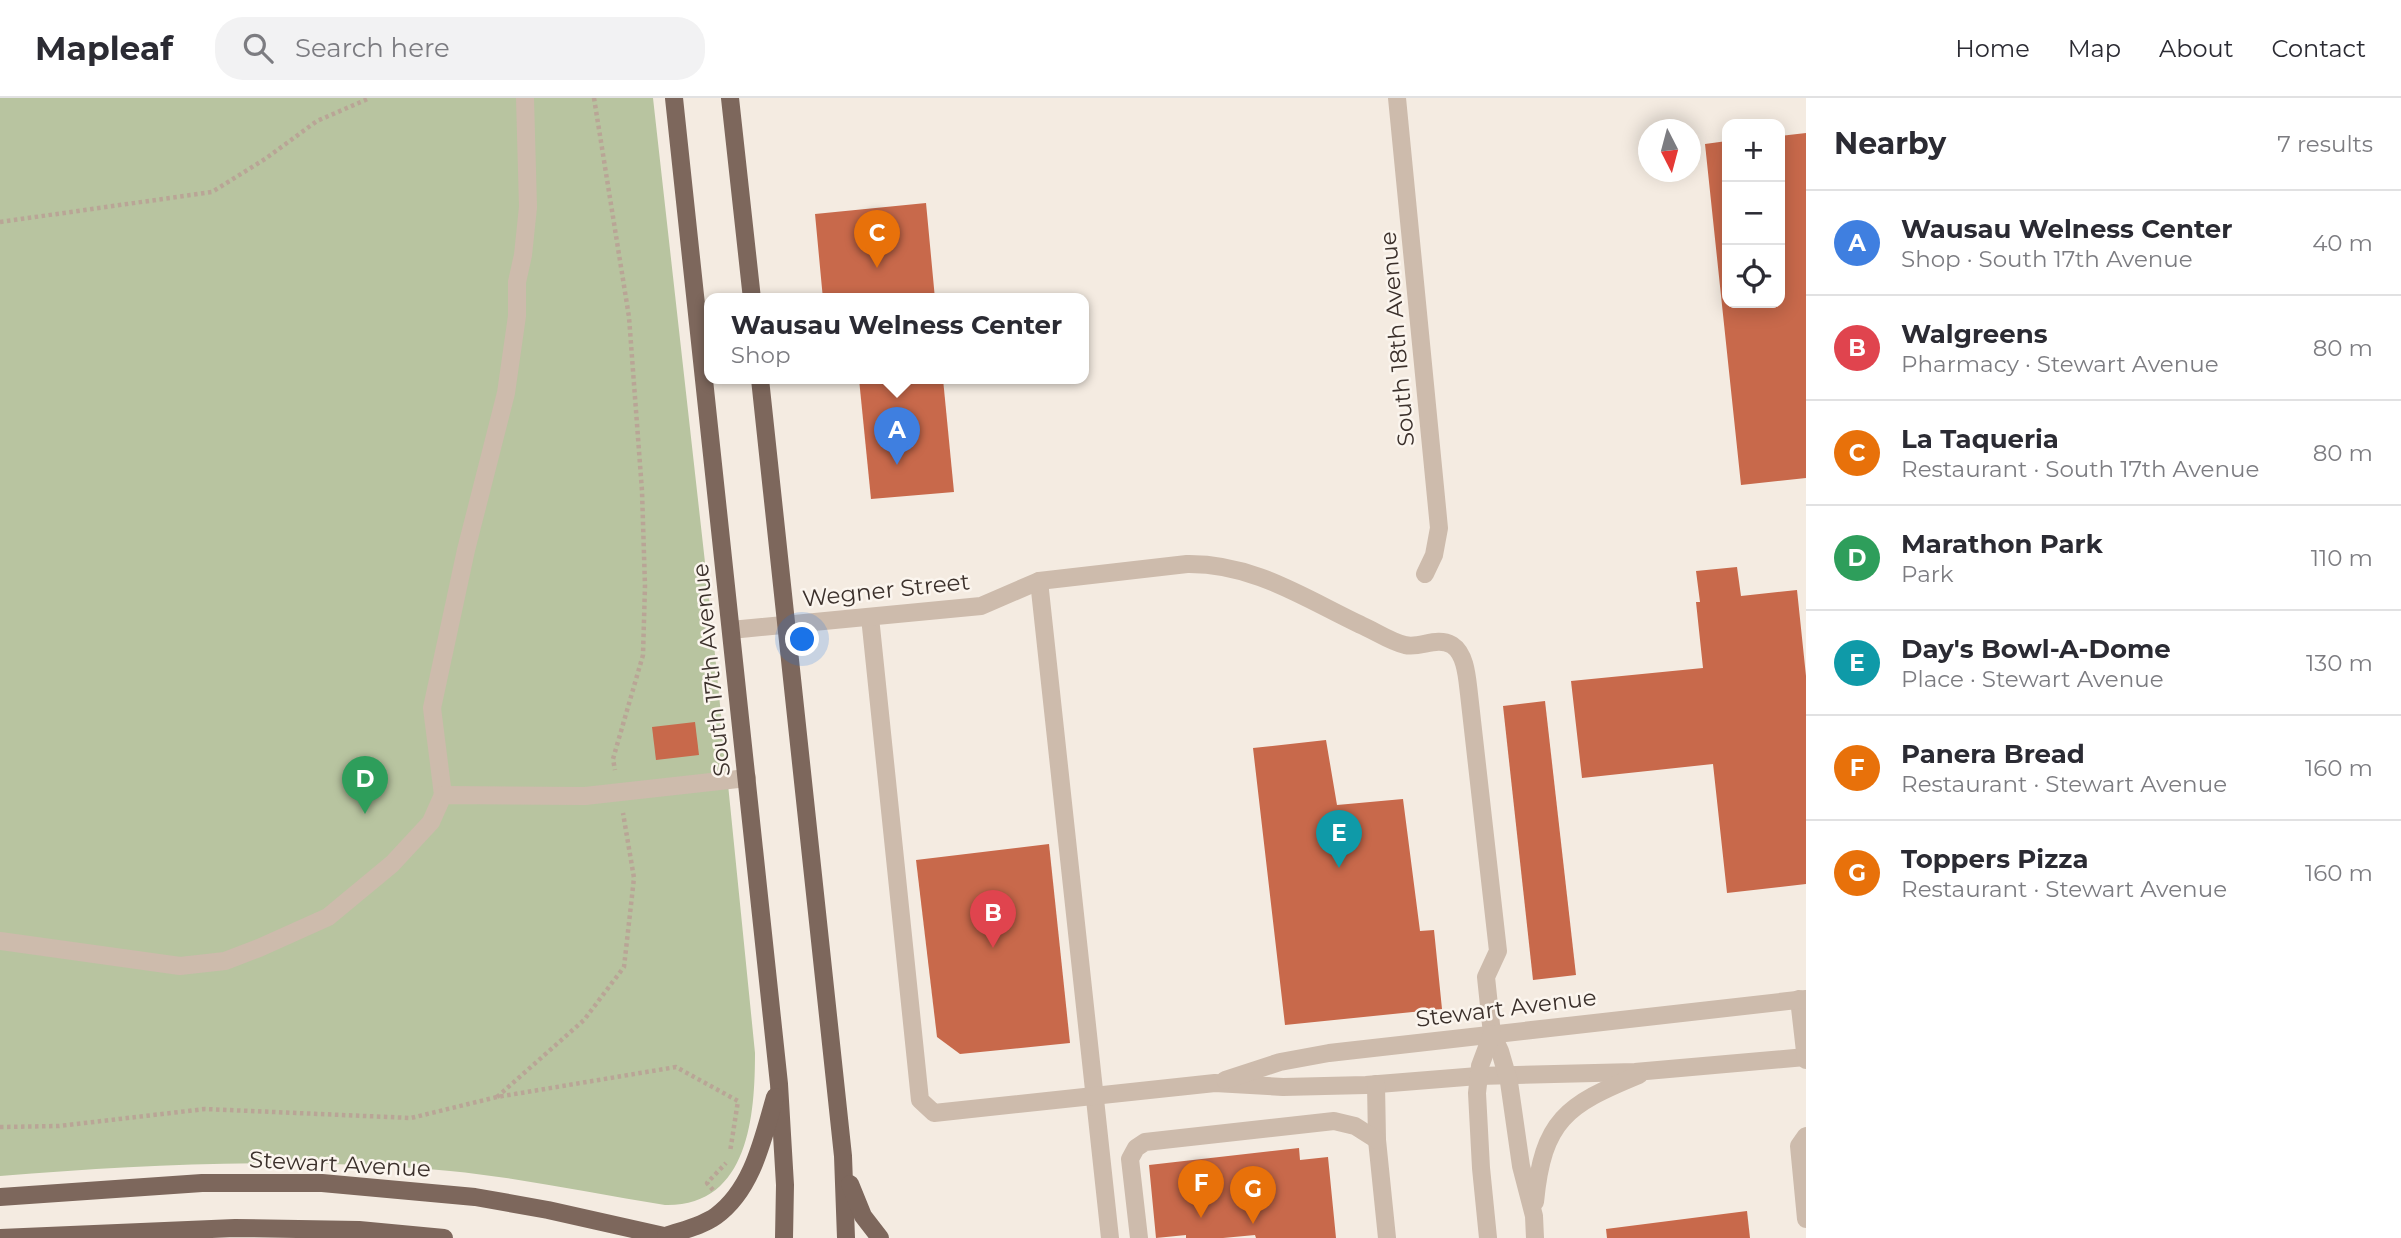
<!DOCTYPE html>
<meta charset="utf-8">
<style>
body{margin:0;font-family:Montserrat,sans-serif;background:#f2f2f3;color:#2b2b33}
.controls{position:absolute;right:21px;top:21px;display:grid;overflow:hidden;border-radius:14px;box-shadow:0 4px 18px #0003}
.controls button{width:63px;height:63px;display:grid;place-items:center;padding:0;border:0;border-bottom:2px solid #e1e1e2;background:#fff;color:#2b2b33;font:35px sans-serif}
.compass{position:absolute;left:1638px;top:21px;width:63px;height:63px;border-radius:50%;background:#fff;box-shadow:0 4px 18px #0003;rotate:174deg}
.you{position:absolute;left:803px;top:542px;width:24px;height:24px;margin:-18px;border:5px solid #fff;border-radius:50%;background:#1a73e8;box-shadow:0 0 0 10px #1a73e833}
.badge{display:grid;place-items:center;width:46px;height:46px;border-radius:50%;background:#0f766e;color:#fff;font-size:23px;font-weight:700}
.pin{position:absolute;translate:-50% -58px;filter:drop-shadow(0 2px 4px #0008)}
.pin::after{content:'';position:absolute;top:37px;width:24px;height:21px;background:inherit;clip-path:polygon(0 0,100% 0,50% 100%)}
.popup{position:absolute;left:704px;top:195px;width:385px;height:91px;box-sizing:border-box;display:grid;place-content:center;border-radius:14px;background:#fff;filter:drop-shadow(0 2px 5px #0005);font-size:23px;white-space:nowrap;color:#7c7c81}
.popup b{font-size:26px;color:#2b2b33}
.popup::after{content:'';position:absolute;left:50%;top:100%;margin-left:-14px;border:14px solid transparent;border-top-color:#fff}
.list{margin:0;padding:0;list-style:none}
h2{display:flex;justify-content:space-between;align-items:center;height:91px;margin:0;padding:0 28px;font-size:30px}
h2 small{font-size:23px;font-weight:400;color:#7c7c81}
.list li{display:grid;grid-template-columns:46px 1fr auto;gap:21px;align-items:center;box-sizing:border-box;height:105px;padding:0 28px;border-top:2px solid #e1e1e2}
.list b{display:block;font-size:26px;white-space:nowrap}
.list p{margin:0;font-size:23px;white-space:nowrap;color:#7c7c81}
.list em{font-size:23px;font-style:normal;color:#7c7c81}
.icon{flex:none;width:38px;height:38px;fill:none;stroke:currentColor;stroke-width:2;stroke-linecap:round;stroke-linejoin:round}
.map{position:relative;flex:none;width:1806px;height:1140px;overflow:hidden}
header{display:flex;align-items:center;gap:42px;box-sizing:border-box;height:98px;padding:0 35px;background:#fff;border-bottom:2px solid #e1e1e2}
header strong{font-size:33px}
nav{display:flex;gap:38px;margin-inline-start:auto;font-size:24px}
.search{width:490px;height:63px;background:#f2f2f3;display:flex;align-items:center;gap:18px;box-sizing:border-box;padding:0 24px;border-radius:28px;color:#7c7c81;font-size:26px}
main{display:flex}
aside{flex:1;background:#fff}
.map>svg:first-child{display:block}
.green{fill:#b8c4a0}
.building{fill:#c8694b}
.lines{fill:none;stroke-linecap:round;stroke-linejoin:round}
.path{stroke:#b9a596;stroke-width:4.5;stroke-dasharray:3.5 3.5;stroke-linecap:butt}
.minor{stroke:#cdbbac;stroke-width:18}
.major{stroke:#7d675c;stroke-width:18}
.labels{text-anchor:middle;stroke-width:5;stroke-linejoin:round;paint-order:stroke}
.street-label{font-size:23px;fill:#3b302b;stroke:#fbf5ee}
</style>
<header>
<strong>Mapleaf</strong>
<div class="search"><svg class="icon" aria-label="search" viewBox="0 0 24 24"><circle cx="10" cy="10" r="6"/><path d="M15 15l6 6"/></svg>Search here</div>
<nav><a>Home</a><a>Map</a><a>About</a><a>Contact</a></nav>
</header>
<main>
<div class="map">
<svg width="1806" height="1140" viewBox="0 0 1806 1140">
<rect width="100%" height="100%" fill="#f4ebe1"/>
<!-- green -->
<path class="green" d="M0,0H653L712,527L755,955C755,1017 749,1109 665,1107C594,1096 522,1080 450,1073C300,1059 150,1066 0,1078Z"/>
<!-- building -->
<g class="building">
<path d="M1806,35V380L1741,387L1705,46L1727,43V205H1780V38Z"/>
<path d="M926,105L935,201H823L815,116Z"/>
<path d="M859,281H943L954,394L871,401Z"/>
<path d="M1737,469L1741,498L1797,492L1806,578V786L1727,795L1713,666L1582,680L1571,583L1703,570L1696,504H1700L1696,473Z"/>
<path d="M1545,603L1576,877L1533,882L1503,608Z"/>
<path d="M695,624L699,657L656,662L652,629Z"/>
<path d="M1326,642L1337,707L1403,701L1420,833L1434,832L1442,911L1285,927L1253,650Z"/>
<path d="M1049,746L1070,945L960,956L937,939L916,762Z"/>
<path d="M1299,1050L1300,1062L1328,1059L1336,1140H1256L1255,1137L1223,1140H1186V1137L1156,1140L1149,1067Z"/>
<path d="M1747,1113L1750,1140H1607L1606,1131Z"/>
</g>
<g class="lines">
<!-- path -->
<g class="path">
<path d="M594,0L629,219L642,393L645,488L643,557L613,661L615,672"/>
<path d="M0,124L212,94L265,61L317,23L370,0"/>
<path d="M497,999L584,922L624,869L634,780L623,715"/>
<path d="M0,1029L59,1028L205,1011L411,1020L497,999L676,969L738,1003L730,1054"/>
<path d="M713,1092L707,1085L726,1065"/>
</g>
<!-- minor -->
<g class="minor">
<path d="M1397,0L1439,430L1434,457L1425,476"/>
<path d="M1039,483L1110,1140"/>
<path d="M870,519L920,1002L934,1015L1215,985L1283,989L1366,987L1478,978L1635,974L1806,959"/>
<path d="M731,532L981,508L1039,483L1187,466C1253,465 1304,500 1361,527C1375,533 1391,544 1405,547C1420,551 1436,538 1452,547C1466,556 1467,580 1469,596L1498,853L1486,879L1492,936L1500,953L1509,984L1521,1068L1534,1118L1535,1140"/>
<path d="M443,697L432,610L466,452L506,295L517,218V184L523,157L528,109L525,0"/>
<path d="M0,843L180,868L225,863L259,850L328,819L392,766L431,724L443,697L585,698L747,680"/>
<path d="M1799,901L1806,962"/>
<path d="M1225,982L1280,964L1329,955L1806,901"/>
<path d="M1376,986L1377,1042L1387,1140"/>
<path d="M1806,1038L1799,1048L1806,1121"/>
<path d="M1535,1104C1543,1022 1566,1007 1639,977"/>
<path d="M1139,1140L1130,1061L1136,1050L1145,1044L1334,1023L1355,1028L1377,1042"/>
<path d="M1488,1140L1481,1070L1477,995L1480,968L1492,936"/>
</g>
<!-- major -->
<g class="major">
<path d="M674,0L779,986L785,1087L784,1140"/>
<path d="M730,0L752,201"/>
<path d="M760,281L843,1058L846,1140"/>
<path d="M850,1086L863,1118L880,1140"/>
<path d="M0,1099L202,1085H322L475,1099L548,1112L673,1140"/>
<path d="M666,1138C683,1132 702,1128 716,1118C753,1091 763,1040 775,999"/>
<path d="M0,1140L235,1130L359,1132L444,1140"/>
</g>
</g>
<g class="labels">
<!-- street labels -->
<g class="street-label">
<text transform="translate(1397 241) rotate(-95)" y="8">South 18th Avenue</text>
<text transform="translate(886 492) rotate(-6)" y="8">Wegner Street</text>
<text transform="translate(711 572) rotate(-96)" y="8">South 17th Avenue</text>
<text transform="translate(1506 910) rotate(-7)" y="8">Stewart Avenue</text>
<text transform="translate(340 1066) rotate(3)" y="8">Stewart Avenue</text>
</g>
</g>
</svg>
<div class="controls">
<button>+</button>
<button>−</button>
<button><svg class="icon" aria-label="locate" viewBox="0 0 24 24"><circle cx="12" cy="12" r="6"/><path d="M12 2v4M12 18v4M2 12h4M18 12h4"/></svg></button>
</div>
<svg class="compass" viewBox="-18 -18 36 36"><path d="M0-13l5 13h-10z" fill="#e53935"/><path d="M0 13l5-13h-10z" fill="#7c7c81"/></svg>
<div class="you"></div>
<div class="pin badge" style="left:897px;top:367px;background:#3f7fe0">A</div>
<div class="popup"><b>Wausau Welness Center</b>Shop</div>
<div class="pin badge" style="left:993px;top:850px;background:#e0444e">B</div>
<div class="pin badge" style="left:877px;top:170px;background:#e8710a">C</div>
<div class="pin badge" style="left:365px;top:716px;background:#2e9e5b">D</div>
<div class="pin badge" style="left:1339px;top:770px;background:#0f9aa8">E</div>
<div class="pin badge" style="left:1201px;top:1120px;background:#e8710a">F</div>
<div class="pin badge" style="left:1253px;top:1126px;background:#e8710a">G</div>
</div>
<aside>
<h2>Nearby<small>7 results</small></h2>
<ul class="list">
<li><span class="badge" style="background:#3f7fe0">A</span><div><b>Wausau Welness Center</b><p>Shop · South 17th Avenue</p></div><em>40 m</em></li>
<li><span class="badge" style="background:#e0444e">B</span><div><b>Walgreens</b><p>Pharmacy · Stewart Avenue</p></div><em>80 m</em></li>
<li><span class="badge" style="background:#e8710a">C</span><div><b>La Taqueria</b><p>Restaurant · South 17th Avenue</p></div><em>80 m</em></li>
<li><span class="badge" style="background:#2e9e5b">D</span><div><b>Marathon Park</b><p>Park</p></div><em>110 m</em></li>
<li><span class="badge" style="background:#0f9aa8">E</span><div><b>Day's Bowl-A-Dome</b><p>Place · Stewart Avenue</p></div><em>130 m</em></li>
<li><span class="badge" style="background:#e8710a">F</span><div><b>Panera Bread</b><p>Restaurant · Stewart Avenue</p></div><em>160 m</em></li>
<li><span class="badge" style="background:#e8710a">G</span><div><b>Toppers Pizza</b><p>Restaurant · Stewart Avenue</p></div><em>160 m</em></li>
</ul>
</aside>
</main>
